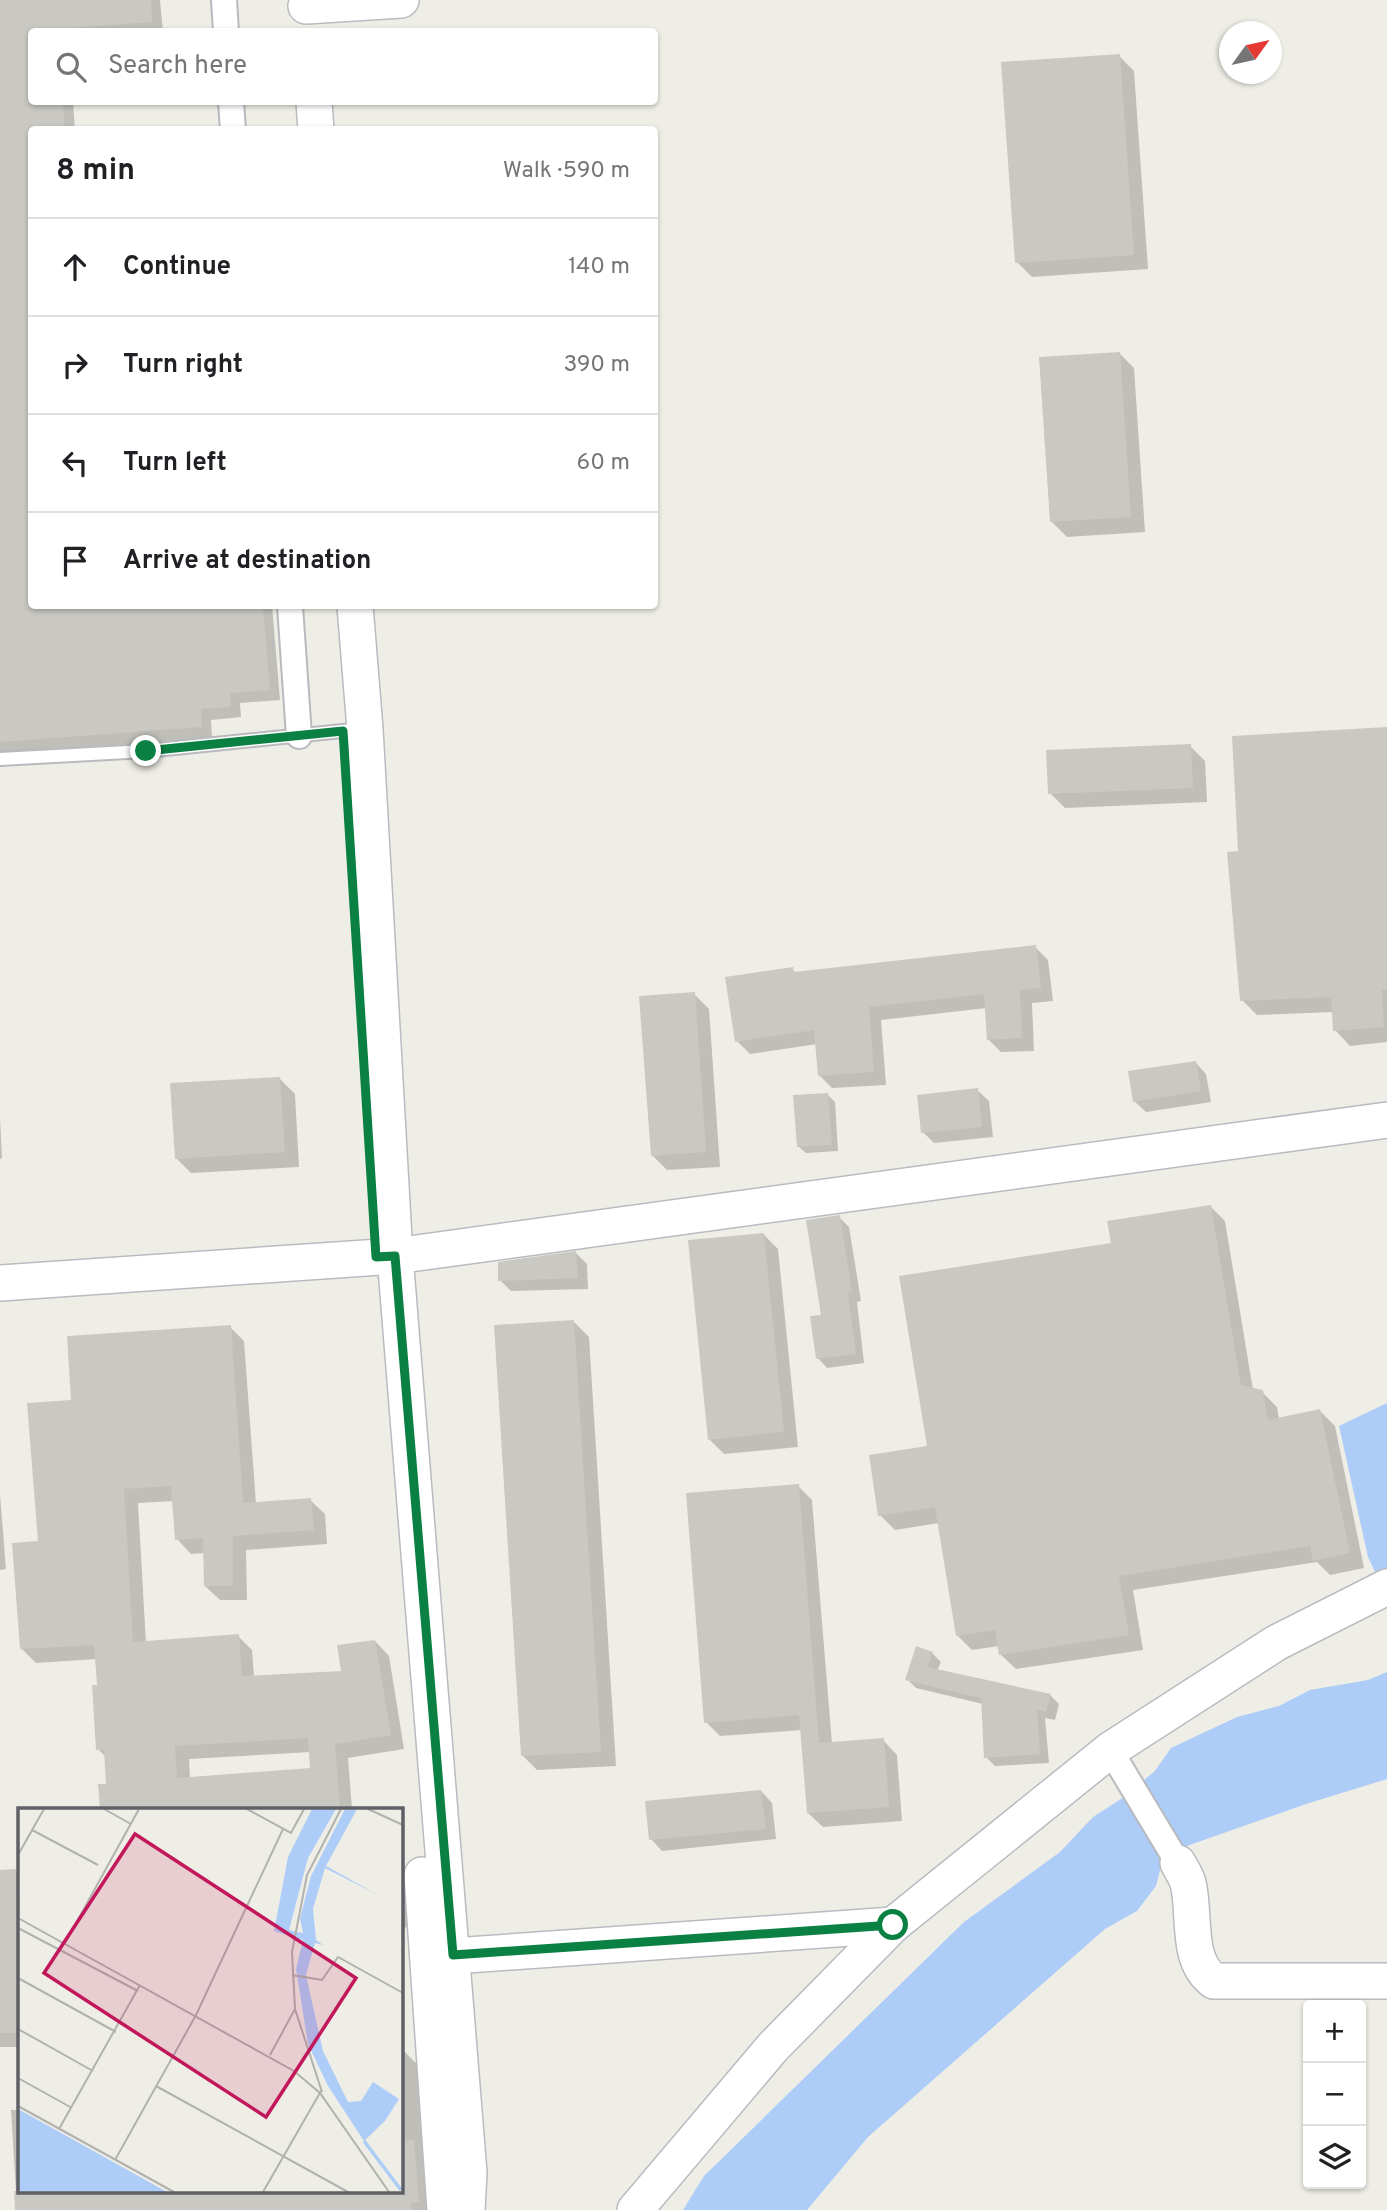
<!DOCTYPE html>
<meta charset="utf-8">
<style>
body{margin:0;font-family:Overpass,sans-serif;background:#f6f6f6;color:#202124}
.controls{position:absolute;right:21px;bottom:21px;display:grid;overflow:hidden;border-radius:7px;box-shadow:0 2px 5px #0004}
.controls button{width:63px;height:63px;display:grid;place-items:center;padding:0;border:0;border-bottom:2px solid #e0e0e0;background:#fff;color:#202124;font:35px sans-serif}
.compass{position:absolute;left:1219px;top:21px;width:63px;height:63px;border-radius:50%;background:#fff;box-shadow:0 2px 5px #0004;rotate:57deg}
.stop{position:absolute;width:21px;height:21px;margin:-16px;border:5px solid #0b8043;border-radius:50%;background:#fff}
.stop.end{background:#0b8043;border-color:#fff;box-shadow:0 2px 7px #0008}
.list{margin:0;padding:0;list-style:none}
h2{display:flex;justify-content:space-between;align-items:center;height:91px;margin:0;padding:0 28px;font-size:30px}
h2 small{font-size:23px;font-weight:400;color:#757577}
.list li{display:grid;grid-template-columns:46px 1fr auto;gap:21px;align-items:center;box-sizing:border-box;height:98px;padding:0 28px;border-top:2px solid #e0e0e0}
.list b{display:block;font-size:26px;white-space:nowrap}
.list em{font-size:23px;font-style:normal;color:#757577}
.icon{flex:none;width:38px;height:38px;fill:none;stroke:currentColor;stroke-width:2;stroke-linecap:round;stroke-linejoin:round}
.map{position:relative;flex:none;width:1387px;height:2210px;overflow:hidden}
.search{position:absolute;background:#fff;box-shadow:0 2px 5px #0004;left:28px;top:28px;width:630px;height:77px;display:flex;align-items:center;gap:18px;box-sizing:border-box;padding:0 24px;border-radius:7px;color:#757577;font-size:26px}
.panel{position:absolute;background:#fff;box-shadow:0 2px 5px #0004;left:28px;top:126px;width:630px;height:483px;border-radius:7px}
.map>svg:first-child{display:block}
.water{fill:#adccf8}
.shadow{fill:#0003;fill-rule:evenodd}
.building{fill:#cac8c2;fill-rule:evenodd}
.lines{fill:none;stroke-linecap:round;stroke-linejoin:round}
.lane-casing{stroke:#b8babe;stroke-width:16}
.street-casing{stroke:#b8babe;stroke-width:28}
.secondary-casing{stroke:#b9bbc0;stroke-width:38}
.lane{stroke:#fff;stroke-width:12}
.street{stroke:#fff;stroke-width:24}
.secondary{stroke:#fff;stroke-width:35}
.route{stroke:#0b8043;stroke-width:9}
.inset-river{fill:none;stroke:#adccf8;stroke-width:3.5}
.inset-road{fill:none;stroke:#b1b1ae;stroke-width:2}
.view{fill:#c2185b;fill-opacity:0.15;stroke:#c2185b;stroke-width:3.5}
.inset-edge{fill:none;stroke:#5e6065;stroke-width:3.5}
</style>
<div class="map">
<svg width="1387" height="2210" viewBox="0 0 1387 2210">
<rect width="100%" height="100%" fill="#efeee6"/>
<!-- water -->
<g class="water">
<path d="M1387,1403V1597L1368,1557L1339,1426Z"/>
<path d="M1387,1672V1779L1306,1804L1181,1848L1162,1863L1156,1886L1137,1911L1105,1929L868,2137L807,2210H683L704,2176L964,1922L1060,1852L1093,1817L1121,1799L1155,1771L1171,1748L1237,1717L1279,1706L1310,1690L1368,1680Z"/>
</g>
<!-- shadow -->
<g class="shadow">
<path d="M0,0H160L163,32H32V102H73L75,130H32V606H272L280,700L240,703L241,717L211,720L212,738L0,754Z"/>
<path d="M1119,56L1134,71L1148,269L1032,277L1017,262Z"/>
<path d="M1119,353L1134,368L1145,532L1067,537L1052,522Z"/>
<path d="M1387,729V1042L1350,1046L1335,1030L1334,1012L1257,1015L1242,1000L1240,853Z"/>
<path d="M1190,746L1205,761L1207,802L1065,808L1050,793Z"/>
<path d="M1035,947L1048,960L1053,1001L1032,1003L1034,1051L1001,1052L988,1039L987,1008L881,1020L886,1085L832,1088L819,1075L817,1044L750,1054L737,1041L792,969L797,974Z"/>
<path d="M694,994L709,1009L720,1167L667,1170L652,1155Z"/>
<path d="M1195,1062L1206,1074L1211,1102L1146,1112L1134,1101Z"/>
<path d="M280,1079L295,1094L299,1167L191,1173L176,1158Z"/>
<path d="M977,1090L989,1101L993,1137L934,1143L923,1132Z"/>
<path d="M828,1095L835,1102L838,1151L806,1153L798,1146Z"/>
<path d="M0,1117L2,1158L0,1159Z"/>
<path d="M1211,1207L1225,1221L1253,1390L1262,1392L1277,1407L1279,1419L1320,1411L1335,1426L1364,1568L1330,1575L1317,1562L1133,1590L1143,1650L1016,1669L1001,1655L999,1646L972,1650L957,1635L939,1523L895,1530L880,1515L929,1447L1113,1244Z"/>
<path d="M839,1217L849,1227L861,1301L857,1302L864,1363L827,1368L818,1358Z"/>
<path d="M763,1234L778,1249L798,1447L724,1454L709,1439Z"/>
<path d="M576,1253L587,1264L588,1289L511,1291L500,1280Z"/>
<path d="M574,1322L589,1337L616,1766L537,1770L522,1755Z"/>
<path d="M230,1327L244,1341L256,1504L310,1500L325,1514L327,1544L246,1550L247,1600H220L205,1586V1553L191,1554L177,1539L174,1501L138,1503L146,1643L238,1636L252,1650L254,1677L343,1672L375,1641L389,1656L404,1749L348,1758L352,1809H102L100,1786L108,1785L107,1758L98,1749L97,1659L36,1663L21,1648L39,1543L73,1402ZM311,1752L312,1770L190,1779L189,1759Z"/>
<path d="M798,1486L812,1500L832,1744L883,1740L897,1755L902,1821L823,1827L808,1813L802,1730L720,1736L706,1722Z"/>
<path d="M0,1494L6,1569L0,1570Z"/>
<path d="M932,1653L941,1662L937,1671L1050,1695L1059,1704L1055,1720L1045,1718L1049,1763L995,1766L986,1757L983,1704L916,1688L907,1679Z"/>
<path d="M761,1791L772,1803L776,1839L662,1851L651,1839Z"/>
<path d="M401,1858L404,1861L408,1927L401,1928Z"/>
<path d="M0,1871H16L19,1875V2047H0Z"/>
<path d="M401,2052H405L419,2066L432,2210H17L11,2110H19V2191H401Z"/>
</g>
<!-- building -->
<g class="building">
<path d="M0,0H151L152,22L57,29L58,32H32V102H63L65,130H32V606H263L270,690L230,693L231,707L201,709L202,727L0,742Z"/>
<path d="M1120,54L1134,255L1015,263L1001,62Z"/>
<path d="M1120,352L1131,517L1050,522L1039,357Z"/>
<path d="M1387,727V990H1382L1384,1027L1333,1031L1331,997L1240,1001L1227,852L1238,851L1232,736Z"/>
<path d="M1191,744L1193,788L1048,794L1046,750Z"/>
<path d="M1036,945L1041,988L1020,990L1022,1038L987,1040L984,994L869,1007L874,1072L818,1076L814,1030L735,1042L725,977L793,967L794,972Z"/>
<path d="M695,992L706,1152L651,1156L639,996Z"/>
<path d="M1196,1061L1201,1091L1133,1102L1128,1071Z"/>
<path d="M280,1077L285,1152L175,1159L170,1083Z"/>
<path d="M978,1088L982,1127L921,1133L917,1095Z"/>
<path d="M828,1093L832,1145L797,1147L793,1095Z"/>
<path d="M1211,1205L1241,1385L1263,1390L1268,1420L1320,1409L1350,1553L1313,1561L1310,1546L1119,1576L1129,1635L999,1655L995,1630L956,1636L935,1507L878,1516L869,1455L927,1446L899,1276L1111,1243L1107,1221Z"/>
<path d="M840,1215L852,1292L848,1293L856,1354L816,1359L810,1316L821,1315L806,1220Z"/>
<path d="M764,1233L784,1432L708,1440L688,1240Z"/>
<path d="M576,1251L578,1278L498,1281V1262Z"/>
<path d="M574,1320L601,1752L521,1756L494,1325Z"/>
<path d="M231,1325L243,1503L311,1498L314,1530L233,1536V1586H204L203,1538L175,1540L171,1486L124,1489L133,1642L239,1634L242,1676L341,1671L337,1645L375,1640L391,1735L335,1744L340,1809H100L98,1784H106L104,1750H96L92,1685H97L94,1645L20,1649L12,1543L38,1541L27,1403L71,1400L67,1336ZM308,1738L310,1768L177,1778L175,1746Z"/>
<path d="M799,1484L819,1743L884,1738L889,1807L807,1813L799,1715L704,1723L686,1493Z"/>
<path d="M916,1646L933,1652L927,1667L1051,1694L1046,1712L1037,1710L1040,1754L984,1758L981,1698L905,1680Z"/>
<path d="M761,1790L766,1829L649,1840L645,1801Z"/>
<path d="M16,1869L19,2033H0V1870Z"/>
<path d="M414,2140L419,2202L411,2203L412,2210H15L14,2191H401V2141Z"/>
</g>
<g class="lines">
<!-- lane casing -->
<g class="lane-casing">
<path id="lane" d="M0,759L146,751L362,729"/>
</g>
<!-- street casing -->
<g class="street-casing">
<g id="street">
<path d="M224,0L226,32"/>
<path d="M231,102L233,130"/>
<path d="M290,606L299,736"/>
<path d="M1110,1750L1178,1863"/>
</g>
</g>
<!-- secondary casing -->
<g class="secondary-casing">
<g id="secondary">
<path d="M306,6L401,0"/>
<path d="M314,102L316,130"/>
<path d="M355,606L365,729L395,1256L469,2173L467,2210"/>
<path d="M0,1283L395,1256L1387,1120"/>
<path d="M1178,1863C1181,1869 1186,1876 1188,1883C1196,1914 1185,1960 1214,1981H1387"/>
<path d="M422,1875L445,2210"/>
<path d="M453,1956L893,1925"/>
<path d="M635,2210L773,2047L893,1925L1110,1750L1276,1643L1387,1587"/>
</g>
</g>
<!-- lane -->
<use href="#lane" class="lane"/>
<!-- street -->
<use href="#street" class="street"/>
<!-- secondary -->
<use href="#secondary" class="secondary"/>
</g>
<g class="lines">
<!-- route -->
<path class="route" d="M146,751L343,731L376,1257L395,1256L453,1955L893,1925"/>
</g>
<!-- overview -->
<g transform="translate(18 1808)">
<rect width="385" height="385" fill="#efeee6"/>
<path d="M294,1H318L290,50L271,122L285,125L282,110L293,68L327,1H339L308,58L360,87L307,60L295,101L298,132L305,137L297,135L288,167L305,243L330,294L343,293L355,274L381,291L367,313L346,333L310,278L290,236L278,161L285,132L256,123L270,49ZM0,301L63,336L149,384H0Z" fill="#adccf8"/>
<path class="inset-river" d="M346,333L383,382"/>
<path class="inset-road" d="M86,1L113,16M229,1L273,25L286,1M350,1L385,17M14,22L80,57M0,47L26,1M0,110L276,263L302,285L371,384M0,120L120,183M47,135L121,1M274,167L304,172L320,149L385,185M0,170L98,224M0,221L75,263M252,247L277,201M0,270L54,300M138,278L330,384M304,284L277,201L274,144L289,67L323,1M0,298L156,384M41,321L122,177M97,352L178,207L265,21M245,384L303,283"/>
<path class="view" d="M117,26L338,170L248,309L26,165Z"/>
<rect width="385" height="385" class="inset-edge"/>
</g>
</svg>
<div class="controls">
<button>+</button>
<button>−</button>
<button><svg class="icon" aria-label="layers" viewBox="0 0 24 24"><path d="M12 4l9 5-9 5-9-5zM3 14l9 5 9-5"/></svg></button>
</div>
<svg class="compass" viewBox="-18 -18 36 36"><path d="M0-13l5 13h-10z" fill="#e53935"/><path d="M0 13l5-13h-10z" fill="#757577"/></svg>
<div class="stop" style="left:893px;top:1925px"></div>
<div class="stop end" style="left:146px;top:751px"></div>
<div class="search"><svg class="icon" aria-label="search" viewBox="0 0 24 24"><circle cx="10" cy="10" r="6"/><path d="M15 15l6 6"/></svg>Search here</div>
<section class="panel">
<h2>8 min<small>Walk · 590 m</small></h2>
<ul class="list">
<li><svg class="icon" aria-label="ahead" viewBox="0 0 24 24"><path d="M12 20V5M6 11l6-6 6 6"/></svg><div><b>Continue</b></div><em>140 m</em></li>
<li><svg class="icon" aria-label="right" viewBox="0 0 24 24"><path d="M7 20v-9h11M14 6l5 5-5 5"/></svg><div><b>Turn right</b></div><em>390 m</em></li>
<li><svg class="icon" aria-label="left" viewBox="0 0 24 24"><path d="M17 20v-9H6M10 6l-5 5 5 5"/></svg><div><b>Turn left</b></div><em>60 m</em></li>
<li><svg class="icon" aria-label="arrive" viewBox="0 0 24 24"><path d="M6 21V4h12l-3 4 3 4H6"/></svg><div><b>Arrive at destination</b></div></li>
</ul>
</section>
</div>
